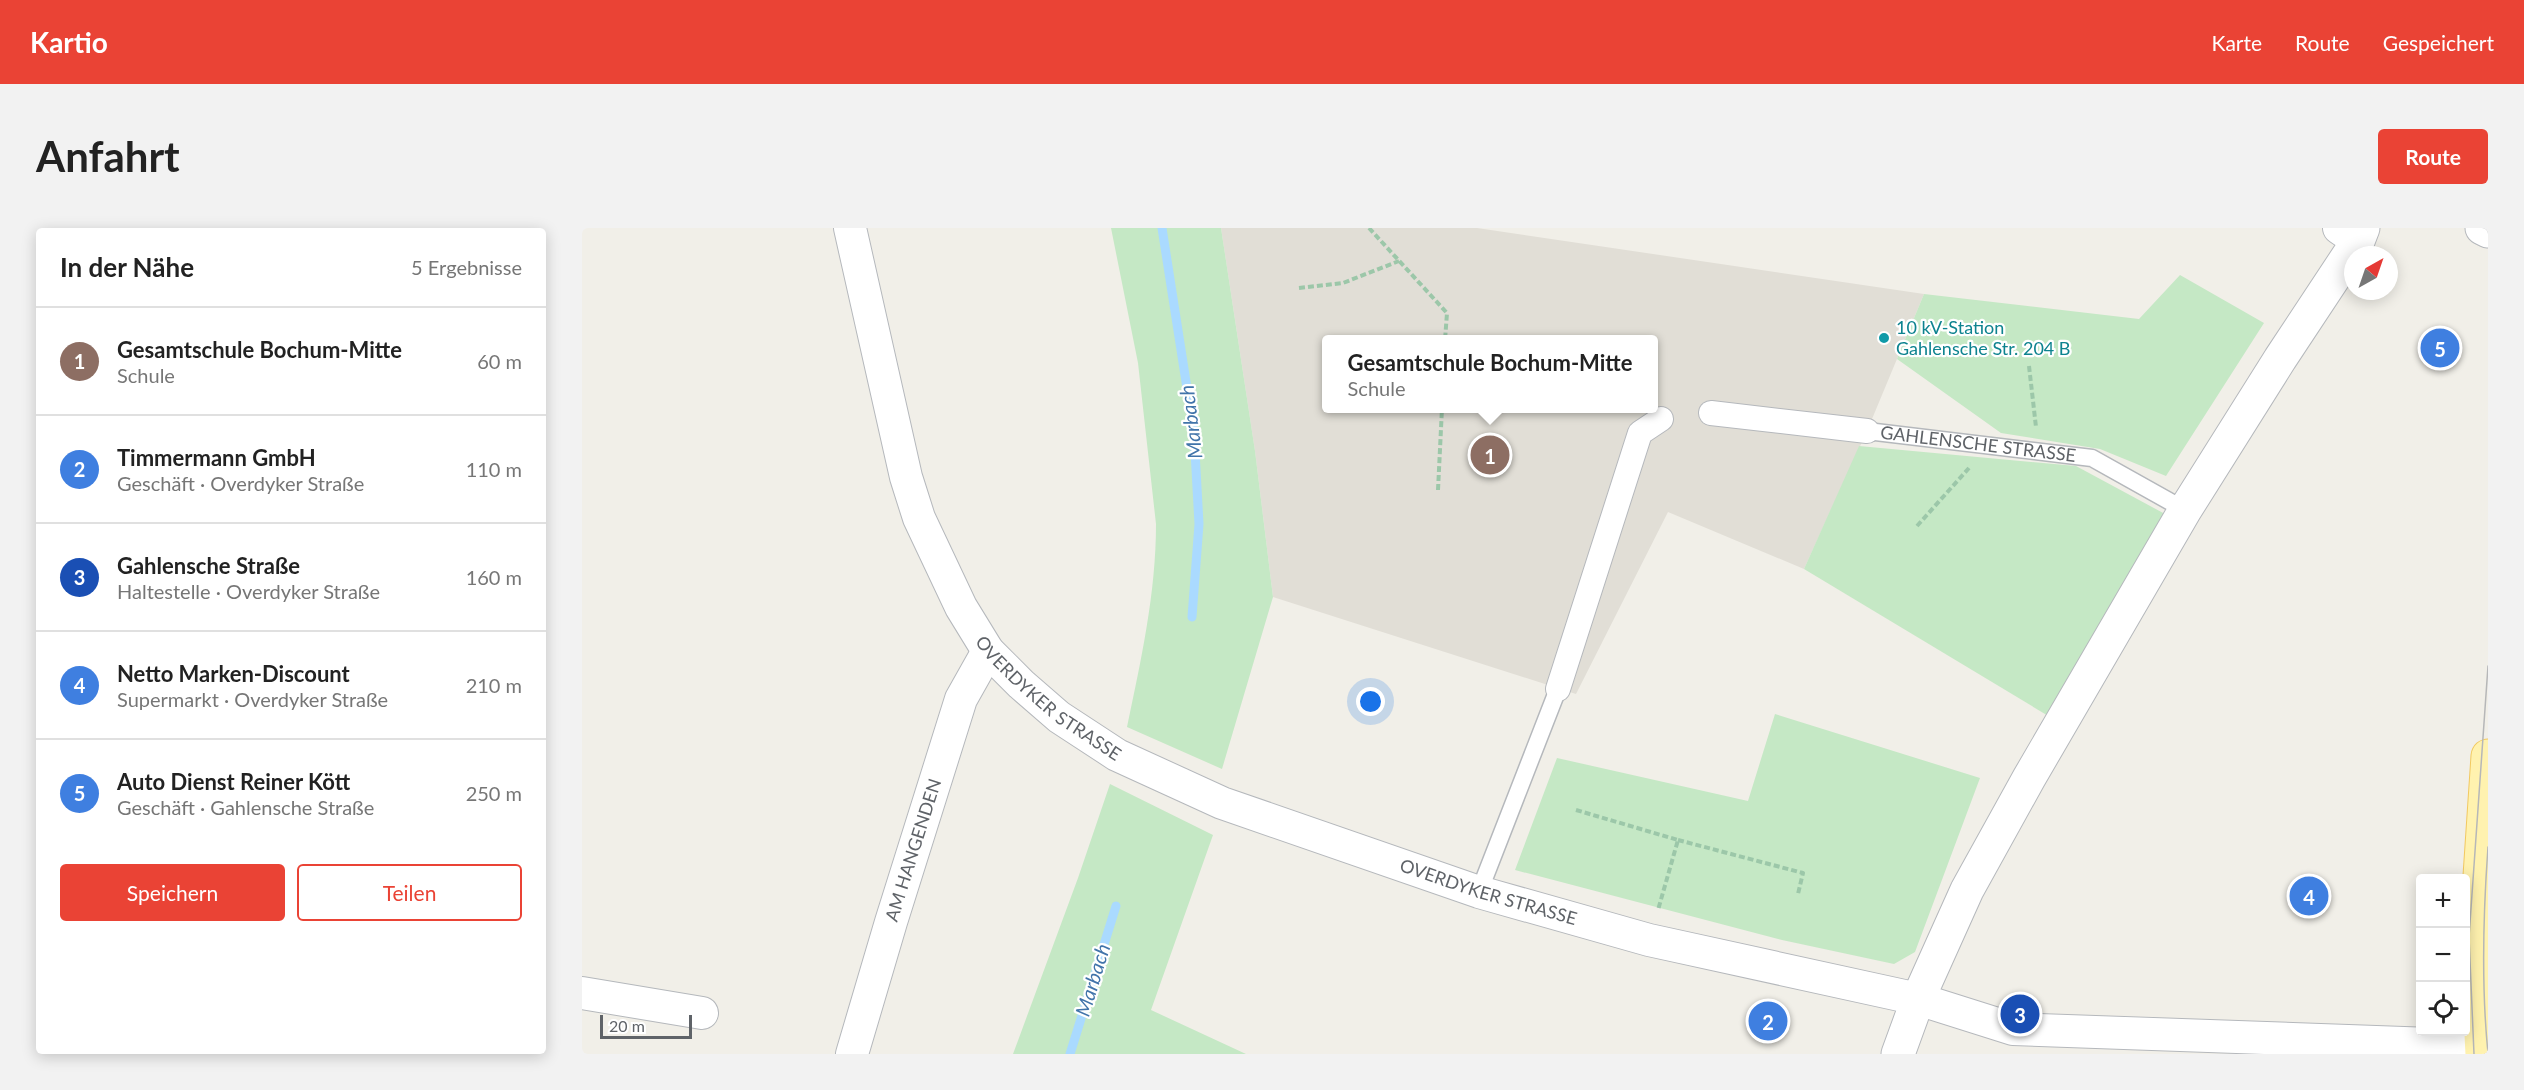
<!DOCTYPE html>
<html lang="de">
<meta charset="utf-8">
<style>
body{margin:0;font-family:Lato,sans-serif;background:#f2f2f2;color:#222}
.controls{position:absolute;right:18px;bottom:18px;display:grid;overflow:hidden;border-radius:6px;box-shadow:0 3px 15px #0003}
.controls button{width:54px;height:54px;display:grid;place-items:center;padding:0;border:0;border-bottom:2px solid #e0e0e0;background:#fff;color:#222;font:30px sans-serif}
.compass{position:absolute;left:1762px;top:18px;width:54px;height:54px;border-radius:50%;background:#fff;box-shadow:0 3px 15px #0003;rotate:40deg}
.scale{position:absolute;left:18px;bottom:15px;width:92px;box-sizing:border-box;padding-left:6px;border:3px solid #5f6368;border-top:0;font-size:16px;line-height:21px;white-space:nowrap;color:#5f6368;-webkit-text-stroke:4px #fff;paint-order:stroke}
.you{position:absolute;left:789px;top:474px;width:21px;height:21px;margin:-15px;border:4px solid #fff;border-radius:50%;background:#1a73e8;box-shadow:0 0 0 9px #1a73e833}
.badge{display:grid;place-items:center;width:39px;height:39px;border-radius:50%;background:#ea4335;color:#fff;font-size:20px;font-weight:700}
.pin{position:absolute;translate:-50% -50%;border:3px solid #fff;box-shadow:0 2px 6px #0006}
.popup{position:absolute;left:740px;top:107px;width:336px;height:78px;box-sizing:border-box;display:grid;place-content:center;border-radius:6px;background:#fff;filter:drop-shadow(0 2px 4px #0005);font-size:20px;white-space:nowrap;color:#767676}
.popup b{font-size:22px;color:#222}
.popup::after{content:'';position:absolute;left:50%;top:100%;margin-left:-12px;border:12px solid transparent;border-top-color:#fff}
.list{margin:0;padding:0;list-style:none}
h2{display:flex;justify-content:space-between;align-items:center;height:78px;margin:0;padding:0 24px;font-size:26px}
h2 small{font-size:20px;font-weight:400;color:#767676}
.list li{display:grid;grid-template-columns:39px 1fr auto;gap:18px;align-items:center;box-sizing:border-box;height:108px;padding:0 24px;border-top:2px solid #e0e0e0}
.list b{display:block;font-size:22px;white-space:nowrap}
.list p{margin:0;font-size:20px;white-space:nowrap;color:#767676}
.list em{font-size:20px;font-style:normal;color:#767676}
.actions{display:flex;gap:12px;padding:18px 24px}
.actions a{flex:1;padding:14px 0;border:2px solid #ea4335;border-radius:6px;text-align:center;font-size:21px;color:#ea4335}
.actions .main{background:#ea4335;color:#fff}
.icon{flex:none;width:33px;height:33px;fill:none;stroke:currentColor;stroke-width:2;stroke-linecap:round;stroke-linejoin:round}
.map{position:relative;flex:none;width:1906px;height:826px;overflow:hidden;border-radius:6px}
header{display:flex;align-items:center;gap:36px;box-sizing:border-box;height:84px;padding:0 30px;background:#ea4335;color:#fff}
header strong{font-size:28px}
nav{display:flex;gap:33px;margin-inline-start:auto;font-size:21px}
.intro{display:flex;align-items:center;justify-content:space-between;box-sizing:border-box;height:144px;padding:0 36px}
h1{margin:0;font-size:42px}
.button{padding:15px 27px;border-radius:6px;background:#ea4335;color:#fff;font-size:21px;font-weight:700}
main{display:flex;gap:36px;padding:0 36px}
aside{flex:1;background:#fff;border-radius:6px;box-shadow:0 3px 15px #0003}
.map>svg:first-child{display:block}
.education{fill:#e1ded6;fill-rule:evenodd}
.green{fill:#c5e8c5}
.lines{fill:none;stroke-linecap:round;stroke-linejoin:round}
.stream{stroke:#aadaff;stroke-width:9}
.service-casing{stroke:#b5b8bc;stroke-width:19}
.pedestrian-casing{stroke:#b5b8bc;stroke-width:26}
.minor-casing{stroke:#b5b8bc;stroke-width:34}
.tertiary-casing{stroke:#b5b8bc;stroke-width:35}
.primary-casing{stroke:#f2c960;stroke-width:35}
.path{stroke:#9cc7a9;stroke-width:4;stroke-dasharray:6 3;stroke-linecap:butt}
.service{stroke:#fff;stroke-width:16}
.pedestrian{stroke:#fff;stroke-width:24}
.minor{stroke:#fff;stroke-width:32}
.tertiary{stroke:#fff;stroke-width:33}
.primary{stroke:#fff2af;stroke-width:33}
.tram{stroke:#b6b7b8;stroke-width:1.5}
.culture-dot{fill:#0f9aa8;stroke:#fff;stroke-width:2}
.labels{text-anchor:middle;stroke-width:4.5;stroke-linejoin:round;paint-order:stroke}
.culture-label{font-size:18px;fill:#0d838f;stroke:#fff;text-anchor:start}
.street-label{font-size:18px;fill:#5f6368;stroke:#fff}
.water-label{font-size:20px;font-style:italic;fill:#4174aa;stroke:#fff}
</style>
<header>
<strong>Kartio</strong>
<nav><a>Karte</a><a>Route</a><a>Gespeichert</a></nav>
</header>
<div class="intro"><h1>Anfahrt</h1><a class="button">Route</a></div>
<main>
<aside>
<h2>In der Nähe<small>5 Ergebnisse</small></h2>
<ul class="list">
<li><span class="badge" style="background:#8d6e63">1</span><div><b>Gesamtschule Bochum-Mitte</b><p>Schule</p></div><em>60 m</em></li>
<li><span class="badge" style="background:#3f7fe0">2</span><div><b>Timmermann GmbH</b><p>Geschäft · Overdyker Straße</p></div><em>110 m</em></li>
<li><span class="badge" style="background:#1a4fb4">3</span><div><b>Gahlensche Straße</b><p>Haltestelle · Overdyker Straße</p></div><em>160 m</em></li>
<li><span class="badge" style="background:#3f7fe0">4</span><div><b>Netto Marken-Discount</b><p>Supermarkt · Overdyker Straße</p></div><em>210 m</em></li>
<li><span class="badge" style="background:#3f7fe0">5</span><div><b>Auto Dienst Reiner Kött</b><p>Geschäft · Gahlensche Straße</p></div><em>250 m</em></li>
</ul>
<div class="actions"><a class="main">Speichern</a><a>Teilen</a></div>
</aside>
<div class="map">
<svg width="1906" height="826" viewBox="0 0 1906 826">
<rect width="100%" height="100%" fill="#f1efe8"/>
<!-- education -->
<path class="education" d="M639,0H895L1342,66L1285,203L1222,341L1086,284L994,466L691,369L673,223ZM744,112H1072V180H744Z"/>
<!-- green -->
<g class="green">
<path d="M529,0H639L673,223L691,369L640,541L545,499C559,432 574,365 574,296L556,135Z"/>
<path d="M1598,47L1682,95L1584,248L1518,221L1419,205L1315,131L1342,66L1557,91Z"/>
<path d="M1277,218L1494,238L1583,286L1468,489L1222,341Z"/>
<path d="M1193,486L1398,550L1333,724L1312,736L1200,712L933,642L975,530L1166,573Z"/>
<path d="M528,556L631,607L569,782L664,826H431L496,650Z"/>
</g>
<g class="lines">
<!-- stream -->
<g class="stream">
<path d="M580,0L612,205L617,296L610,389"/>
<path d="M488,826L534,678"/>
</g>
<!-- service casing -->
<g class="service-casing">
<g id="service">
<path id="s1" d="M1285,203L1510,230L1603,282"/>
<path d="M897,664L976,461"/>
</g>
</g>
<!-- pedestrian casing -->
<g class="pedestrian-casing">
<g id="pedestrian">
<path d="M1129,185L1285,203"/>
<path d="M976,461L1058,205L1079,191"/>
</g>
</g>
<!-- minor casing -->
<g class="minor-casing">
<g id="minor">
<path id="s2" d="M268,0L324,249L337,290L379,379L406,423L439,456L477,489L535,527L640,575L897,664L1067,712L1336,771L1431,801L1906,818"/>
<path d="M1757,0L1776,13"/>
<path d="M0,765L120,785"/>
<path id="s3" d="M270,826L309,694L379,471L406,423"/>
</g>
</g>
<!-- tertiary casing -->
<g class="tertiary-casing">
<g id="tertiary">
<path d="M1900,0L1906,3"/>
<path d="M1316,826L1336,771L1385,662L1447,550L1603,282L1698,131L1776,13L1781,0"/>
</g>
</g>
<!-- primary casing -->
<g class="primary-casing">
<path id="primary" d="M1900,826L1894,708L1906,528"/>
</g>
<!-- path -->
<g class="path">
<path d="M787,0L865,85L863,112"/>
<path d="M717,60L761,55L817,33"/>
<path d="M1447,138L1454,199"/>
<path d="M856,262L860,180"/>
<path d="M1335,298L1387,240"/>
<path d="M994,582L1096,612L1076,682"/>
<path d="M1096,612L1221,645L1216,666"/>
</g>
<!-- service -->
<use href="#service" class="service"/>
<!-- pedestrian -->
<use href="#pedestrian" class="pedestrian"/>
<!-- minor -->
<use href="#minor" class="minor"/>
<!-- tertiary -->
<use href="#tertiary" class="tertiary"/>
<!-- primary -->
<use href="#primary" class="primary"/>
<!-- tram -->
<g class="tram">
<path d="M1906,619C1901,688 1899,756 1906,825"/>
<path d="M1892,826L1887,709L1906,438"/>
</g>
</g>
<!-- markers -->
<circle class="culture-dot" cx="1302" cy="110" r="6"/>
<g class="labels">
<!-- culture labels -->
<g class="culture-label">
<text x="1314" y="106">10 kV-Station<tspan x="1314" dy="21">Gahlensche Str. 204 B</tspan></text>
</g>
<!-- street labels -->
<g class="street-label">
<text dy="6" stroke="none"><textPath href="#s1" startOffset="112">GAHLENSCHE STRASSE</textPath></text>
<text dy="6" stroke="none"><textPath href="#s2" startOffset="525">OVERDYKER STRASSE</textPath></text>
<text dy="6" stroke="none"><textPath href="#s3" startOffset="213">AM HANGENDEN</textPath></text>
<text dy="6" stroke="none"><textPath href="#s2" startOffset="1011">OVERDYKER STRASSE</textPath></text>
</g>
<!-- water labels -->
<g class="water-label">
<text transform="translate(609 194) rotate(-97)" y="7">Marbach</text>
<text transform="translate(511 752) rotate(-73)" y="7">Marbach</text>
</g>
</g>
</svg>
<div class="controls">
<button>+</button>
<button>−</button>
<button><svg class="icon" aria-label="locate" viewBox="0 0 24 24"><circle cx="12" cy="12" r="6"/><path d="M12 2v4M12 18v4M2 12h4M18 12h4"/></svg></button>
</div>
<svg class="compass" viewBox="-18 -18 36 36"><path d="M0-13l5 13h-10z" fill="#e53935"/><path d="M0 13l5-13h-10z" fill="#767676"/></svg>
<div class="scale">20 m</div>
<div class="you"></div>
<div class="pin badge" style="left:908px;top:227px;background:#8d6e63">1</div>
<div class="popup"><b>Gesamtschule Bochum-Mitte</b>Schule</div>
<div class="pin badge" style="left:1186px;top:793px;background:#3f7fe0">2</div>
<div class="pin badge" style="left:1438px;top:786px;background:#1a4fb4">3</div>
<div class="pin badge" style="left:1727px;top:668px;background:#3f7fe0">4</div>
<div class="pin badge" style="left:1858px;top:120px;background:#3f7fe0">5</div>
</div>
</main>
